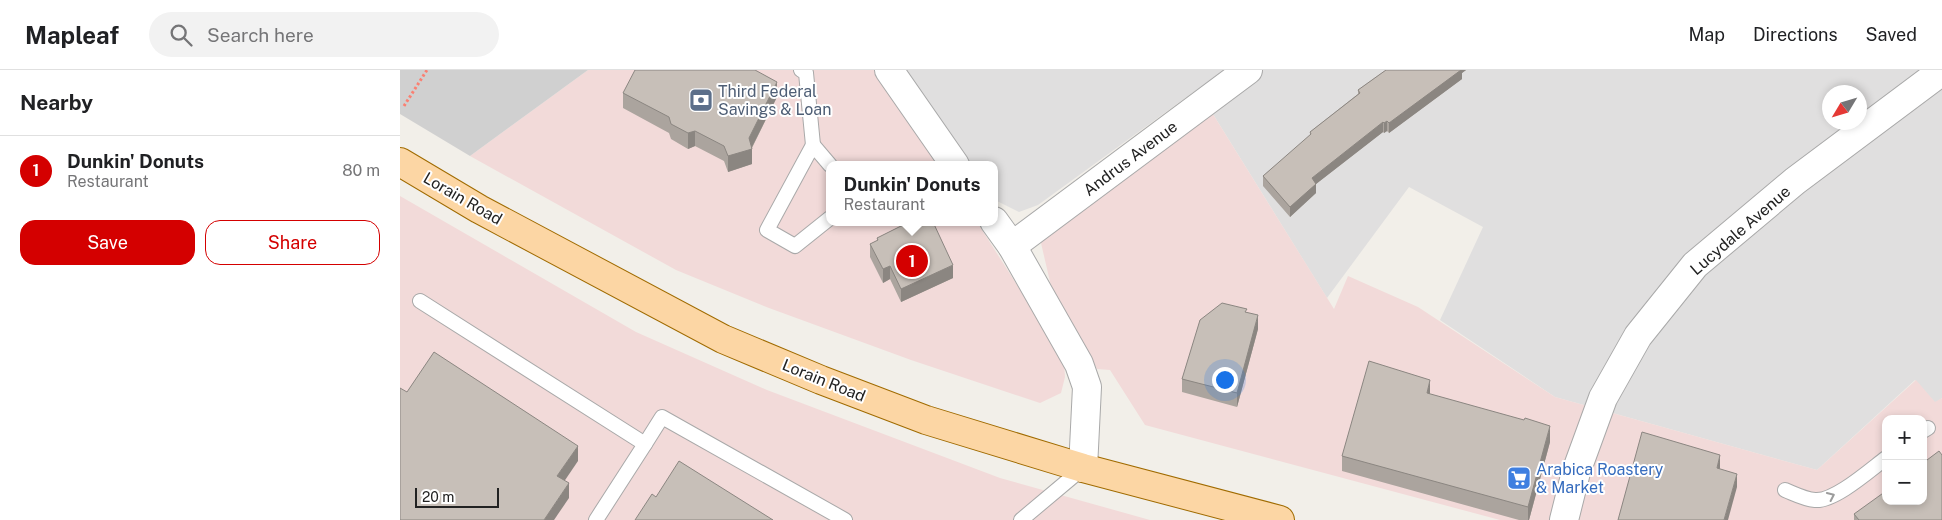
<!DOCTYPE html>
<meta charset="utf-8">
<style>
body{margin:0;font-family:"Public Sans",sans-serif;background:#f2f2f2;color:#202124}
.controls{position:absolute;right:15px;bottom:15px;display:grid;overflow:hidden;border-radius:10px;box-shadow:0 2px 8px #0003}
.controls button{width:45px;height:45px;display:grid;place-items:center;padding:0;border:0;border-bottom:1px solid #e0e0e0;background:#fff;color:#202124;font:25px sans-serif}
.compass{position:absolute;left:1422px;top:15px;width:45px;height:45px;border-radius:50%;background:#fff;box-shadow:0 2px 8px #0003;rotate:232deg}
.scale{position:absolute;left:15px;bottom:12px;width:84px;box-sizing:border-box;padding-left:5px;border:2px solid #222;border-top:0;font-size:14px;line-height:18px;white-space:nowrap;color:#222;-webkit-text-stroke:4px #fff;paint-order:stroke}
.you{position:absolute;left:824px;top:309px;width:18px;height:18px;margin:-12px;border:4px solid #fff;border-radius:50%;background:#1a73e8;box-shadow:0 0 0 8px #1a73e833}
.badge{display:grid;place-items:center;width:32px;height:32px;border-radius:50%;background:#d40000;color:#fff;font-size:16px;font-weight:700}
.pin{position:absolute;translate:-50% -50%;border:2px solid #fff;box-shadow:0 1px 5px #0006}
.popup{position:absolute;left:426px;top:91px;width:172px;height:65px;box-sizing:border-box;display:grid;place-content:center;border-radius:10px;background:#fff;filter:drop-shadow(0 1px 4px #0005);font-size:16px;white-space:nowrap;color:#757577}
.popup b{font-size:19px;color:#202124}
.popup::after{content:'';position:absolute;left:50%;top:100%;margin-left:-10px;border:10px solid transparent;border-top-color:#fff}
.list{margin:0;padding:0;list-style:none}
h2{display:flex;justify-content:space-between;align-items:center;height:65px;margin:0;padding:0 20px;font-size:21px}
h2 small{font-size:16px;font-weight:400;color:#757577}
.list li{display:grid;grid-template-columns:32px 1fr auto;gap:15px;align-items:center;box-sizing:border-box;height:70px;padding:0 20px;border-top:1px solid #e0e0e0}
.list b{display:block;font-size:19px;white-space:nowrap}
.list p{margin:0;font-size:16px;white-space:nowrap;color:#757577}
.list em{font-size:16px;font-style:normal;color:#757577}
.actions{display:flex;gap:10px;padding:15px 20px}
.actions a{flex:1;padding:11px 0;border:1px solid #d40000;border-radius:15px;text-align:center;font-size:18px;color:#d40000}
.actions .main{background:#d40000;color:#fff}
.icon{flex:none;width:28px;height:28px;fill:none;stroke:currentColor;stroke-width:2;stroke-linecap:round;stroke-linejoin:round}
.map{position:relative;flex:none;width:1542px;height:450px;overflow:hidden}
header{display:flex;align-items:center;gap:30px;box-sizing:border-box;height:70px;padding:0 25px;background:#fff;border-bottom:1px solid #e0e0e0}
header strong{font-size:24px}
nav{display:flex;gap:28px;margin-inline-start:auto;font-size:18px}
.search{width:350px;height:45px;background:#f2f2f2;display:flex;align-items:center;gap:12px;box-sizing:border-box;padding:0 18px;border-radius:28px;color:#757577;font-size:19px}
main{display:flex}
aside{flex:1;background:#fff}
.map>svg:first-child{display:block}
.residential{fill:#e0dfdf;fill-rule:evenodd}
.commercial{fill:#f2dad9;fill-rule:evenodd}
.religious{fill:#d0d0d0}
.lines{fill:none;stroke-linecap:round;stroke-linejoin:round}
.lane-casing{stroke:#a9a9a9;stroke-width:16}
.street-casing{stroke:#a9a9a9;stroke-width:30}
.primary-casing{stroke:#a06b00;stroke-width:30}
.path{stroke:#fa8072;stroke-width:3;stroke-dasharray:2.5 2.5;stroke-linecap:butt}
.lane{stroke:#fff;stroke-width:14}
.street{stroke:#fff;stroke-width:28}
.primary{stroke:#fcd6a4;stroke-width:28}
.wall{fill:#aba49e}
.shaded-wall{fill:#8b8681}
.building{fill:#c7bfb8;stroke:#8b8681}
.oneway{stroke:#9c9c9c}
.labels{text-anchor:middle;stroke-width:4;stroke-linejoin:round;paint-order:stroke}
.service-label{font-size:16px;fill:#4e5e75;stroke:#fff;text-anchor:start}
.street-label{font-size:16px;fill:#222;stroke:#fff}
.shop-label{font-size:16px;fill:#366cbe;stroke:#fff;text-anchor:start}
</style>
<header>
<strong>Mapleaf</strong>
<div class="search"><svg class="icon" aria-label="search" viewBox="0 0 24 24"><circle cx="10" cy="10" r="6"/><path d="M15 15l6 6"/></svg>Search here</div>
<nav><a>Map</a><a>Directions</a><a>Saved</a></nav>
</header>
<main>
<aside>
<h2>Nearby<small></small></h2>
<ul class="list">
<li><span class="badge">1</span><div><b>Dunkin' Donuts</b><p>Restaurant</p></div><em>80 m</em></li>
</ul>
<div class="actions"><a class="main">Save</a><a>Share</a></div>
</aside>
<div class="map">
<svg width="1542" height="450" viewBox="0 0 1542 450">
<rect width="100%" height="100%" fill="#f2efe9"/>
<!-- residential -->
<path class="residential" d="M506,0H1542V328L1535,333L1515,310L1417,400L1155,327L1040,250L1083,157L1009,117L927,228L811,41L799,18L638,135L619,142L597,131L595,127L594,95H572ZM1430,22H1460V52H1430Z"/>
<!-- commercial -->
<g class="commercial">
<path d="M188,0H479L540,95H430V152H577L657,278L664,293L665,307L661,323L640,333L511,290L369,238L276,200L70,86Z"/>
<path d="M811,41L934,239L948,206L1018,237L1155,327L1417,400L1516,310L1535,332L1542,328V450H1100L745,355L710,300L697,299L651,216L641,173L675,138ZM1486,349H1523V431H1486Z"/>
<path d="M0,126L236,262L367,320L600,408L750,450H0Z"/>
</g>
<!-- religious -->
<path class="religious" d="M0,0H188L70,86L0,44Z"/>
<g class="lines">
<!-- lane casing -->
<g class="lane-casing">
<g id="lane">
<path d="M401,0L406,3L413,75"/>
<path d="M430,148L395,176L367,160L413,75L430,95"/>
<path d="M20,231L245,374L196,450"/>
<path d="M1523,361L1528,358"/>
<path d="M245,374L262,347L445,450"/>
<path d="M1385,420C1395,424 1404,429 1415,430C1434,432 1470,400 1486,388"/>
<path d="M621,450L683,398"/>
</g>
</g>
<!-- street casing -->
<g class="street-casing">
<g id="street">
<path d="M489,0L555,95"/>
<path d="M594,151L612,176L679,294L687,317L683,398"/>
<path d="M612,176L848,0"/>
<path d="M1164,450L1176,402L1203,328L1238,266L1295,195L1395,111L1542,1"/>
</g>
</g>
<!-- primary casing -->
<g class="primary-casing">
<path id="primary" d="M0,92L79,139L323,269L421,310L526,350L683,398L880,450"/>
</g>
<!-- path -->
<path class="path" d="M4,36L27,0"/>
<!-- lane -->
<use href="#lane" class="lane"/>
<!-- street -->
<use href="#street" class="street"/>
<!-- primary -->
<use href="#primary" class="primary"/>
</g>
<!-- wall -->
<g class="wall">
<path d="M986,0H1066L1062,3V9L989,63L987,61L984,63L983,62L916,114V123L890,147L863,116V106L910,66V62L958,24V20Z"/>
<path d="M223,23L377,27L352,78V94L328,102L324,91L295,76L288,79L271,69L269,63L223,38Z"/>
<path d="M514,155L553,208L501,232L490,209L483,213L470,187V174L477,171V168Z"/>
<path d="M847,242L858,259L837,337L782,322V309Z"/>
<path d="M1030,324L1150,372L1129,450H1119L942,401V386Z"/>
<path d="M1454,444L1542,450H1454Z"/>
</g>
<!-- shaded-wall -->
<g class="shaded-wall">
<path d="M1059,0H1066L1062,3V9L989,63V53Z"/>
<path d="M377,12V27L351,79H352V94L328,102V86L349,68Z"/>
<path d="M987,51V61L984,63V53Z"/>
<path d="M983,52V62L916,114V123L890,147V137L912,108Z"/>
<path d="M295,61V76L288,79V63Z"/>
<path d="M553,195V208L501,232V219Z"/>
<path d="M490,196V209L483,213V199Z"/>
<path d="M858,245V259L837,337V323Z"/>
<path d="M1030,310V325L1027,323Z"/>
<path d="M1150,356V372L1129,450H1128V437Z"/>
<path d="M178,376V391L157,422V406Z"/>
<path d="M1320,385V398L1317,411V398Z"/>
<path d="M1337,404V417L1328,450H1324Z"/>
<path d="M169,413V428L154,450H144Z"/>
</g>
<!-- building -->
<g class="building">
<path d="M235,0H355L377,12L349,68L352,79L328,86L324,76L295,61L288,63L271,54L269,47L223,23Z"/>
<path d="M986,0H1061L989,53L987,51L984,53L983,52L912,108L916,114L890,137L863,106L911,64L910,62L960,23L958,20Z"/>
<path d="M509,152H513L514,155L520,152H533L553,195L501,219L490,196L483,199L470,174L478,170L477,168Z"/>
<path d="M822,233L847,239L845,242L858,245L837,323L782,309L800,250Z"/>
<path d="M34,282L178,376L157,406L169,413L144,450H0V318L7,322Z"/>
<path d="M969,291L1030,310L1027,323L1124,350L1125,348L1150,356L1128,437L942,386Z"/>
<path d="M1242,362L1320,385L1317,398L1337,404L1324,450H1218Z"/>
<path d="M1539,381L1542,385V450H1459L1454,444L1486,421V431H1523V393Z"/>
<path d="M279,391L373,450H235L252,424L256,427Z"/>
</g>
<!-- one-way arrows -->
<defs><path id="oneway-chevron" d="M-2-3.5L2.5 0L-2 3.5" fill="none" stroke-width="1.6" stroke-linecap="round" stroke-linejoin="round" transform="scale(1.25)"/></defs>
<use class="oneway" href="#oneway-chevron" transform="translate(1431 426) rotate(-25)"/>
<!-- icons -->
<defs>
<g id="bank-square" transform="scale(1.25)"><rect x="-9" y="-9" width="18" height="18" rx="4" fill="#5c6f8a" stroke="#fff"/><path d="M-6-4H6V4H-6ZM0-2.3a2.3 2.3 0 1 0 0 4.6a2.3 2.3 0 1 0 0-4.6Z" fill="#fff"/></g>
<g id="supermarket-square" transform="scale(1.25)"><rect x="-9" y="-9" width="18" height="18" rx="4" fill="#3f7fe0" stroke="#fff"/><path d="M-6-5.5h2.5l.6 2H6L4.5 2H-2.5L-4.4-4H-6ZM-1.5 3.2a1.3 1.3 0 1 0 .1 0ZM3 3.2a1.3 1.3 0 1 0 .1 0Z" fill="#fff"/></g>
</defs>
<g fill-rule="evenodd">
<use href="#bank-square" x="301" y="30"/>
<use href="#supermarket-square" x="1119" y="408"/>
</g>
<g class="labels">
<!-- service labels -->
<g class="service-label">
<text x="318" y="27">Third Federal<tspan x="318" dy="18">Savings &amp; Loan</tspan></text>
</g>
<!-- street labels -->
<g class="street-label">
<text transform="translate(730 88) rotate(-37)" y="6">Andrus Avenue</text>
<text transform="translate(63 128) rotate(30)" y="6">Lorain Road</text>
<text transform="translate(1340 160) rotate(-41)" y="6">Lucydale Avenue</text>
<text transform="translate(424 310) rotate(22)" y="6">Lorain Road</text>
</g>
<!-- shop labels -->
<g class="shop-label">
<text x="1136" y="405">Arabica Roastery<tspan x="1136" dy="18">&amp; Market</tspan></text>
</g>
</g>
</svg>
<div class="controls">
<button>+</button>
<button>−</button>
</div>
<svg class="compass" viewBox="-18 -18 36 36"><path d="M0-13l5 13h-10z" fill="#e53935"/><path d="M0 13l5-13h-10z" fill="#757577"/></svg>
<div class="scale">20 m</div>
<div class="you"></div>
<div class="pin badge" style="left:512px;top:191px">1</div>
<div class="popup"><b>Dunkin' Donuts</b>Restaurant</div>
</div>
</main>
